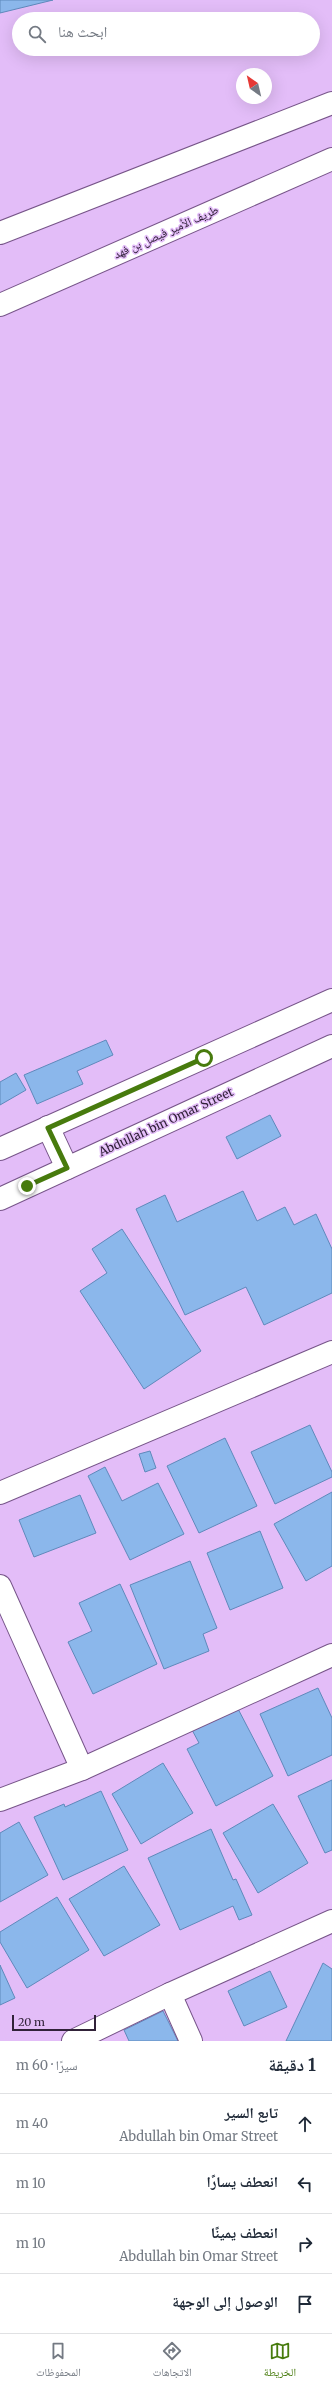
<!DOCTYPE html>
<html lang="ar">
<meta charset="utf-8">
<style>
body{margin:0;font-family:Merriweather,"Noto Naskh Arabic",serif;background:#f6f6f7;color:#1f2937;direction:rtl}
.compass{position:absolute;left:236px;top:68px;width:36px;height:36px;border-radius:50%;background:#fff;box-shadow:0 4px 16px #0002;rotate:326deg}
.scale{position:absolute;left:12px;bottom:10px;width:84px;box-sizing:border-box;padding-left:4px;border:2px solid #312239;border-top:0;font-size:11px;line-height:14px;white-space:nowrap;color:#312239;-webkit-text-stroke:3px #e3bdf8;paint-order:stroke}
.stop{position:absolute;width:12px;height:12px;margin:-9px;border:3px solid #477b0d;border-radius:50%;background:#fff}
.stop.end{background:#477b0d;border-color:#fff;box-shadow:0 1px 4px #0008}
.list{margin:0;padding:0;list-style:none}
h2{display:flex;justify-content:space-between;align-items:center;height:52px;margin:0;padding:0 16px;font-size:17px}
h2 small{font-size:13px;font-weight:400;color:#747a83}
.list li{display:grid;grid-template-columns:26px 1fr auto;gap:12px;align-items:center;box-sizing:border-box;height:60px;padding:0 16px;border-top:1px solid #e0e1e3}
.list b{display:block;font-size:15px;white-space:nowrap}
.list p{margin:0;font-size:13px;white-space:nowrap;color:#747a83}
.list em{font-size:13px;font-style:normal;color:#747a83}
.icon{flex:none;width:22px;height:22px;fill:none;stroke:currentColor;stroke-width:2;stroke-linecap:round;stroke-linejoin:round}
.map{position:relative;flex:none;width:332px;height:2041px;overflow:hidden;direction:ltr}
.search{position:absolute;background:#fff;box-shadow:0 4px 16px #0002;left:12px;right:12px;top:12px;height:44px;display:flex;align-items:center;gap:10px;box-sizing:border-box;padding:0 14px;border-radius:22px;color:#747a83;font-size:15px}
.sheet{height:292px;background:#fff}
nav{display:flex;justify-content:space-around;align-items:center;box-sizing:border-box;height:56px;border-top:1px solid #e0e1e3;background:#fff;font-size:11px;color:#747a83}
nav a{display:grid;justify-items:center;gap:2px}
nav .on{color:#477b0d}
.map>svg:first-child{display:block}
.building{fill:#8bb7eb;stroke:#5f89bb}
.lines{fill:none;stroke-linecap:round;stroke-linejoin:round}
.street-casing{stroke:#775589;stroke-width:24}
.secondary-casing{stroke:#775589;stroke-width:24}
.primary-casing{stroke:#775589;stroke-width:24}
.street{stroke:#fff;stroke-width:22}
.secondary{stroke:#fff;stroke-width:22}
.primary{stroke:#fff;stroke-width:22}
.route{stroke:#477b0d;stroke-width:5}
.labels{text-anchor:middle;stroke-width:3;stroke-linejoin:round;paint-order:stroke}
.street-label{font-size:12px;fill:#312239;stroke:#e3bdf8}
</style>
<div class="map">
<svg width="332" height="2041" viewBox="0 0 332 2041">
<rect width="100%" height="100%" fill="#e3bdf8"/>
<!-- building -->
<g class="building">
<path d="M0,0H53L0,13Z"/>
<path d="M106,1040L113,1055L77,1071L83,1084L37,1104L24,1075Z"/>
<path d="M16,1073L26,1090L0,1105V1082Z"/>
<path d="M270,1115L281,1136L237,1159L226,1137Z"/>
<path d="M243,1191L257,1221L285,1207L294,1225L316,1214L332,1249V1293L264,1325L246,1287L185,1315L136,1209L165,1195L177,1222Z"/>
<path d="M122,1229L201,1351L144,1389L80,1291L107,1273L92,1249Z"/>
<path d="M310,1425L332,1472V1477L275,1504L251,1452Z"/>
<path d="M225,1438L257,1506L199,1533L167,1466Z"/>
<path d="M150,1451L156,1468L145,1472L139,1454Z"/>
<path d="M105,1467L122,1501L158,1483L184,1534L130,1560L88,1476Z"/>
<path d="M332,1492V1566L306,1581L274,1524Z"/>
<path d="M80,1495L96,1533L34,1557L19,1520Z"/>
<path d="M260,1531L283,1588L230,1610L207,1553Z"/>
<path d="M190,1561L217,1628L203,1634L209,1651L164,1669L130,1585Z"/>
<path d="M120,1584L157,1664L93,1694L68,1642L92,1631L79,1603Z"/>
<path d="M318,1688L332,1718V1755L288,1776L260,1714Z"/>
<path d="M236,1705L273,1776L216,1806L187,1749L199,1743L191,1728Z"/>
<path d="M163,1763L193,1813L141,1844L112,1794Z"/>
<path d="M332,1780V1850L325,1853L298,1796Z"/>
<path d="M101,1791L128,1850L63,1880L34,1817L64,1804L65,1807Z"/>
<path d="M273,1804L308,1863L258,1893L223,1833Z"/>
<path d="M19,1822L48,1875L0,1902V1833Z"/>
<path d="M211,1829L233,1880L236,1879L252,1915L239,1920L233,1906L180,1930L148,1858Z"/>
<path d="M124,1866L160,1925L104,1956L69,1899Z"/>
<path d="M57,1897L89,1950L27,1988L0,1942V1932Z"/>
<path d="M323,1963L332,1969V2041H286Z"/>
<path d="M0,1965L15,1998L0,2005Z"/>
<path d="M270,1971L287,2007L244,2026L228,1991Z"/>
<path d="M163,2011L178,2041H129L124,2030Z"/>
</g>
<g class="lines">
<!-- street casing -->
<g class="street-casing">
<g id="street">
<path d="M0,1493L332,1352"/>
<path d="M0,1586L82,1769"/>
<path d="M0,1800L82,1769L332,1655"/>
<path d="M170,1994L191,2041"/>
<path d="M73,2041L170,1994L332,1921"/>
</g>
</g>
<!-- secondary casing -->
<g class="secondary-casing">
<g id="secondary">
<path d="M48,1127L67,1168"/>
<path d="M0,1149L332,1000"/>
<path d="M0,1199L332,1046"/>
</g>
</g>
<!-- primary casing -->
<g class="primary-casing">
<g id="primary">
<path d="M0,233L332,103"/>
<path d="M0,305L332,159"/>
</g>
</g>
<!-- street -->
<use href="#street" class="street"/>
<!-- secondary -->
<use href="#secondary" class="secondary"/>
<!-- primary -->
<use href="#primary" class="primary"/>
</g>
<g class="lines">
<!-- route -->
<path class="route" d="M27,1186L67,1168L48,1128L204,1058"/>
</g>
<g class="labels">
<!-- street labels -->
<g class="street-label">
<text transform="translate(166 232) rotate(-24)" y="4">طريف الأمير فيصل بن فهد</text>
<text transform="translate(166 1122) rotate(-25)" y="4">Abdullah bin Omar Street</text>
</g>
</g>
</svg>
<svg class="compass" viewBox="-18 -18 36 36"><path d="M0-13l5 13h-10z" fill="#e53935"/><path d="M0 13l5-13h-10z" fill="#747a83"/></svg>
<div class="scale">20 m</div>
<div class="stop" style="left:204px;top:1058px"></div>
<div class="stop end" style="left:27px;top:1186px"></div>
<div class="search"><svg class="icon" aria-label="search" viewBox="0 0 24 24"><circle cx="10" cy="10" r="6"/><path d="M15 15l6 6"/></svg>ابحث هنا</div>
</div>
<section class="sheet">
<h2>1 دقيقة<small>سيرًا · 60 m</small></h2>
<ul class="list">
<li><svg class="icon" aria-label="ahead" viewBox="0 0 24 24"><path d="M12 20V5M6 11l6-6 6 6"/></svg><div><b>تابع السير</b><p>Abdullah bin Omar Street</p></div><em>40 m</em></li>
<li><svg class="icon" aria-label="left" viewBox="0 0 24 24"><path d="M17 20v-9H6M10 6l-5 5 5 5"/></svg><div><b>انعطف يسارًا</b></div><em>10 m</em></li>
<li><svg class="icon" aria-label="right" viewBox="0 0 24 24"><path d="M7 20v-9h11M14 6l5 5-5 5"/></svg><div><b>انعطف يمينًا</b><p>Abdullah bin Omar Street</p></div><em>10 m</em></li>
<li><svg class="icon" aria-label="arrive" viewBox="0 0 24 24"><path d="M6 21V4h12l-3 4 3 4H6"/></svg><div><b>الوصول إلى الوجهة</b></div></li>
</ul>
</section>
<nav>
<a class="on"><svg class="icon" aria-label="map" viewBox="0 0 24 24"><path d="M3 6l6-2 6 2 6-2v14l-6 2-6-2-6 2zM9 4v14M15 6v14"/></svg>الخريطة</a>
<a><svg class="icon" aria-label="directions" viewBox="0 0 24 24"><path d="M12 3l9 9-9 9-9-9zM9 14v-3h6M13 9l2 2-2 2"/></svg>الاتجاهات</a>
<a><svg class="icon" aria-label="saved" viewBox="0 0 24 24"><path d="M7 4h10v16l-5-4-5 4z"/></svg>المحفوظات</a>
</nav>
